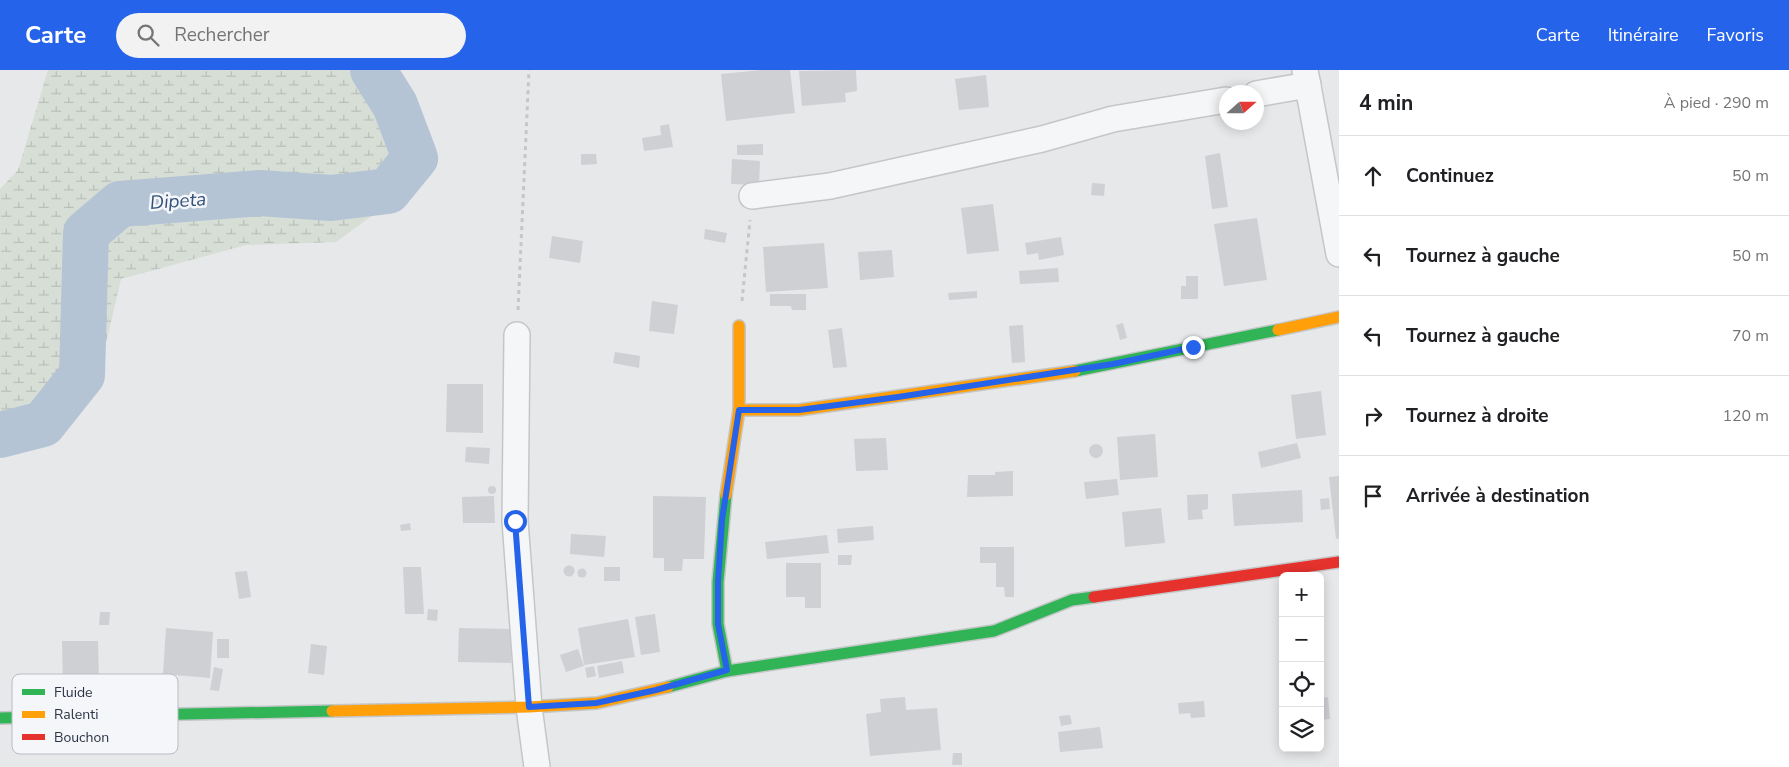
<!DOCTYPE html>
<html lang="fr">
<meta charset="utf-8">
<style>
body{margin:0;font-family:"Nunito Sans",sans-serif;background:#f2f2f2;color:#202124}
.controls{position:absolute;right:15px;bottom:15px;display:grid;overflow:hidden;border-radius:8px;box-shadow:0 2px 12px #0003}
.controls button{width:45px;height:45px;display:grid;place-items:center;padding:0;border:0;border-bottom:1px solid #e0e0e0;background:#fff;color:#202124;font:25px sans-serif}
.compass{position:absolute;left:1219px;top:15px;width:45px;height:45px;border-radius:50%;background:#fff;box-shadow:0 2px 12px #0003;rotate:69deg}
.stop{position:absolute;width:15px;height:15px;margin:-11px;border:4px solid #2563eb;border-radius:50%;background:#fff}
.stop.end{background:#2563eb;border-color:#fff;box-shadow:0 1px 5px #0008}
.list{margin:0;padding:0;list-style:none}
h2{display:flex;justify-content:space-between;align-items:center;height:65px;margin:0;padding:0 20px;font-size:21px}
h2 small{font-size:16px;font-weight:400;color:#757577}
.list li{display:grid;grid-template-columns:32px 1fr auto;gap:15px;align-items:center;box-sizing:border-box;height:80px;padding:0 20px;border-top:1px solid #e0e0e0}
.list b{display:block;font-size:19px;white-space:nowrap}
.list em{font-size:16px;font-style:normal;color:#757577}
.icon{flex:none;width:28px;height:28px;fill:none;stroke:currentColor;stroke-width:2;stroke-linecap:round;stroke-linejoin:round}
.map{position:relative;flex:none;width:1339px;height:697px;overflow:hidden}
header{display:flex;align-items:center;gap:30px;box-sizing:border-box;height:70px;padding:0 25px;background:#2563eb;color:#fff}
header strong{font-size:24px}
nav{display:flex;gap:28px;margin-inline-start:auto;font-size:18px}
.search{width:350px;height:45px;background:#f2f2f2;display:flex;align-items:center;gap:12px;box-sizing:border-box;padding:0 18px;border-radius:28px;color:#757577;font-size:19px}
main{display:flex}
aside{flex:1;background:#fff}
.map>svg:first-child{display:block}
.wetland{fill:url(#wetland-marsh)}
.lines{fill:none;stroke-linecap:round;stroke-linejoin:round}
.river{stroke:#b4c4d5;stroke-width:46}
.building{fill:#ced0d3}
.street-casing{stroke:#c4c6c8;stroke-width:28}
.fast-casing{stroke:#c4c6c8;stroke-width:14}
.slow-casing{stroke:#c4c6c8;stroke-width:14}
.jam-casing{stroke:#c4c6c8;stroke-width:14}
.path{stroke:#c5c6ca;stroke-width:3;stroke-dasharray:4 4;stroke-linecap:butt}
.street{stroke:#f5f6f7;stroke-width:25}
.fast{stroke:#30b455;stroke-width:11}
.slow{stroke:#ff9f0a;stroke-width:11}
.jam{stroke:#e5322d;stroke-width:11}
.route{stroke:#2563eb;stroke-width:6}
.labels{text-anchor:middle;stroke-width:5;stroke-linejoin:round;paint-order:stroke}
.water-label{font-size:19px;font-style:italic;fill:#34527a;stroke:#f4f6f9}
.key{fill:#f4f6f9;stroke:#b8bcc3;stroke-width:1}
.key-label{font-size:14px;fill:#2b3445}
</style>
<header>
<strong>Carte</strong>
<div class="search"><svg class="icon" aria-label="search" viewBox="0 0 24 24"><circle cx="10" cy="10" r="6"/><path d="M15 15l6 6"/></svg>Rechercher</div>
<nav><a>Carte</a><a>Itinéraire</a><a>Favoris</a></nav>
</header>
<main>
<div class="map">
<svg width="1339" height="697" viewBox="0 0 1339 697">
<defs>
<pattern id="wetland-marsh" width="20" height="14" patternUnits="userSpaceOnUse" patternTransform="scale(1.25)"><rect width="20" height="14" fill="#d6ded6"/><path d="M1 5h8M5 5V1M11 12h8M15 12V8" fill="none" stroke="#b8bfb9"/></pattern>
</defs>
<rect width="100%" height="100%" fill="#e6e8ea"/>
<!-- wetland -->
<path class="wetland" d="M48,0H399L429,64L432,102L336,172L246,175L121,209L100,299L58,368L0,381V119L18,100Z"/>
<g class="lines">
<!-- river -->
<path class="river" d="M0,365L43,354L82,305L86,163L120,134L260,123L331,128L388,121L415,88L395,35L373,0"/>
</g>
<!-- building -->
<g class="building">
<path d="M761,0H790L795,43L726,51L721,4Z"/>
<path d="M856,0L857,21L845,23L846,32L802,36L799,1Z"/>
<path d="M986,5L989,37L959,40L955,9Z"/>
<path d="M669,54L673,77L644,81L642,68L661,65L660,56Z"/>
<path d="M763,74V85H737V75Z"/>
<path d="M1220,83L1228,137L1212,139L1205,86Z"/>
<path d="M581,84H596L597,94L581,95Z"/>
<path d="M732,89L760,91L759,115L731,114Z"/>
<path d="M1092,113L1105,114L1104,126L1091,125Z"/>
<path d="M993,134L999,181L967,184L961,138Z"/>
<path d="M1257,148L1267,210L1224,216L1214,154Z"/>
<path d="M705,159L727,163L725,173L704,169Z"/>
<path d="M552,166L583,171L580,193L549,188Z"/>
<path d="M1061,167L1064,185L1039,190L1038,183L1027,185L1025,173Z"/>
<path d="M824,173L828,218L766,222L763,177Z"/>
<path d="M892,180L894,207L860,210L858,182Z"/>
<path d="M1058,198L1059,212L1020,214L1019,201Z"/>
<path d="M1186,206H1198V229H1181V216H1186Z"/>
<path d="M977,221V228L949,230L948,223Z"/>
<path d="M770,224H806V240H792L791,236H770Z"/>
<path d="M652,231L678,235L674,264L649,261Z"/>
<path d="M1123,253L1127,268L1120,270L1116,255Z"/>
<path d="M1023,255L1025,292L1012,293L1009,256Z"/>
<path d="M842,258L847,297L833,298L828,260Z"/>
<path d="M615,282L640,286L639,298L613,293Z"/>
<path d="M447,314H483V363L446,362Z"/>
<path d="M1321,321L1326,365L1296,369L1291,325Z"/>
<path d="M1155,364L1158,407L1120,410L1117,367Z"/>
<path d="M886,368L888,400L856,401L854,369Z"/>
<path d="M1297,373L1301,388L1261,398L1258,382Z"/>
<circle cx="1096" cy="381" r="7"/>
<path d="M466,377L490,378L489,394L465,392Z"/>
<path d="M1013,401V426L967,427L968,405H995V402Z"/>
<path d="M1339,406V468L1336,469L1329,407Z"/>
<path d="M1117,409L1119,425L1086,429L1084,412Z"/>
<circle cx="492" cy="420" r="4"/>
<path d="M1302,420L1303,452L1234,456L1232,424Z"/>
<path d="M1208,424V439L1202,440L1203,449L1188,450L1187,425Z"/>
<path d="M494,426L495,453H463L462,427Z"/>
<path d="M653,426L706,427L704,489H683L682,501H664V488H653Z"/>
<path d="M1329,428L1330,439L1321,440L1320,429Z"/>
<path d="M1161,438L1165,473L1125,477L1122,442Z"/>
<path d="M410,453L411,460L401,461L400,455Z"/>
<path d="M873,456L874,470L838,473L837,459Z"/>
<path d="M571,464L606,466L604,487L570,484Z"/>
<path d="M827,465L829,483L767,489L765,472Z"/>
<path d="M980,477H1014V527H1005L1004,517H996V493H980Z"/>
<path d="M838,485H852L851,495H838Z"/>
<path d="M786,493H821V538H805V527H786Z"/>
<circle cx="569" cy="501" r="5.5"/>
<path d="M403,497H421L424,544H405Z"/>
<rect x="604" y="497" width="16" height="14"/>
<circle cx="582" cy="503" r="4.5"/>
<path d="M247,501L251,527L239,529L235,502Z"/>
<path d="M428,539L438,540L437,551L427,550Z"/>
<path d="M100,542H110L109,555H99Z"/>
<path d="M655,544L660,582L641,585L635,547Z"/>
<path d="M628,549L635,587L584,595L578,558Z"/>
<path d="M166,558L213,562L210,608L163,604Z"/>
<path d="M459,558L511,559V593L458,592Z"/>
<rect x="217" y="569" width="12" height="19"/>
<path d="M62,571H98L99,614L63,615Z"/>
<path d="M311,574L327,576L324,605L308,603Z"/>
<path d="M578,579L584,596L566,602L560,585Z"/>
<path d="M622,591L624,603L599,608L597,596Z"/>
<path d="M594,596L596,606L587,608L585,598Z"/>
<path d="M214,597L223,599L219,621L210,620Z"/>
<path d="M905,627L906,640L937,638L941,680L870,686L866,644L881,642L880,629Z"/>
<path d="M1328,627L1330,649L1320,650V628Z"/>
<path d="M1204,631L1205,647L1191,648L1190,643L1179,644L1178,633Z"/>
<path d="M1070,645L1072,654L1061,656L1059,646Z"/>
<path d="M1100,657L1103,678L1060,682L1058,662Z"/>
<path d="M953,683H962V695H952Z"/>
</g>
<g class="lines">
<!-- street casing -->
<g class="street-casing">
<g id="street">
<path d="M1305,0L1339,184"/>
<path d="M1256,24L1308,15"/>
<path d="M752,126L830,116L1042,69L1113,49L1226,30"/>
<path d="M517,265L515,451L529,637L537,697"/>
</g>
</g>
<!-- fast casing -->
<g class="fast-casing">
<g id="fast">
<path d="M1075,301L1278,260"/>
<path d="M727,601L994,561L1072,530L1094,527"/>
<path d="M668,617L727,601L718,554V512L726,425"/>
<path d="M0,648L332,641"/>
</g>
</g>
<!-- slow casing -->
<g class="slow-casing">
<g id="slow">
<path d="M1278,260L1339,247"/>
<path d="M739,340H799L1075,301"/>
<path d="M726,425L739,340V256"/>
<path d="M332,641L529,637L597,633L668,617"/>
</g>
</g>
<!-- jam casing -->
<g class="jam-casing">
<path id="jam" d="M1094,527L1339,492"/>
</g>
<!-- path -->
<g class="path">
<path d="M742,231L750,150"/>
<path d="M518,240L529,0"/>
</g>
<!-- street -->
<use href="#street" class="street"/>
<!-- fast -->
<use href="#fast" class="fast"/>
<!-- slow -->
<use href="#slow" class="slow"/>
<!-- jam -->
<use href="#jam" class="jam"/>
</g>
<g class="lines">
<!-- route -->
<path class="route" d="M515,451L529,637L596,633L656,620L727,600L718,554V512L722,450L739,340H799L898,327L1113,294L1193,277"/>
</g>
<g class="labels">
<!-- water labels -->
<g class="water-label">
<text transform="translate(178 130) rotate(-4)" y="7">Dipeta</text>
</g>
</g>
<!-- legend -->
<rect x="12" y="604" width="166" height="80" rx="8" class="key"/>
<rect x="22" y="619" width="23" height="6" fill="#30b455"/>
<rect x="22" y="641" width="23" height="7" fill="#ff9f0a"/>
<rect x="22" y="664" width="23" height="6" fill="#e5322d"/>
<g class="key-label">
<text x="54" y="627">Fluide</text>
<text x="54" y="649">Ralenti</text>
<text x="54" y="672">Bouchon</text>
</g>
</svg>
<div class="controls">
<button>+</button>
<button>−</button>
<button><svg class="icon" aria-label="locate" viewBox="0 0 24 24"><circle cx="12" cy="12" r="6"/><path d="M12 2v4M12 18v4M2 12h4M18 12h4"/></svg></button>
<button><svg class="icon" aria-label="layers" viewBox="0 0 24 24"><path d="M12 4l9 5-9 5-9-5zM3 14l9 5 9-5"/></svg></button>
</div>
<svg class="compass" viewBox="-18 -18 36 36"><path d="M0-13l5 13h-10z" fill="#e53935"/><path d="M0 13l5-13h-10z" fill="#757577"/></svg>
<div class="stop" style="left:515px;top:451px"></div>
<div class="stop end" style="left:1193px;top:277px"></div>
</div>
<aside>
<h2>4 min<small>À pied · 290 m</small></h2>
<ul class="list">
<li><svg class="icon" aria-label="ahead" viewBox="0 0 24 24"><path d="M12 20V5M6 11l6-6 6 6"/></svg><div><b>Continuez</b></div><em>50 m</em></li>
<li><svg class="icon" aria-label="left" viewBox="0 0 24 24"><path d="M17 20v-9H6M10 6l-5 5 5 5"/></svg><div><b>Tournez à gauche</b></div><em>50 m</em></li>
<li><svg class="icon" aria-label="left" viewBox="0 0 24 24"><path d="M17 20v-9H6M10 6l-5 5 5 5"/></svg><div><b>Tournez à gauche</b></div><em>70 m</em></li>
<li><svg class="icon" aria-label="right" viewBox="0 0 24 24"><path d="M7 20v-9h11M14 6l5 5-5 5"/></svg><div><b>Tournez à droite</b></div><em>120 m</em></li>
<li><svg class="icon" aria-label="arrive" viewBox="0 0 24 24"><path d="M6 21V4h12l-3 4 3 4H6"/></svg><div><b>Arrivée à destination</b></div></li>
</ul>
</aside>
</main>
